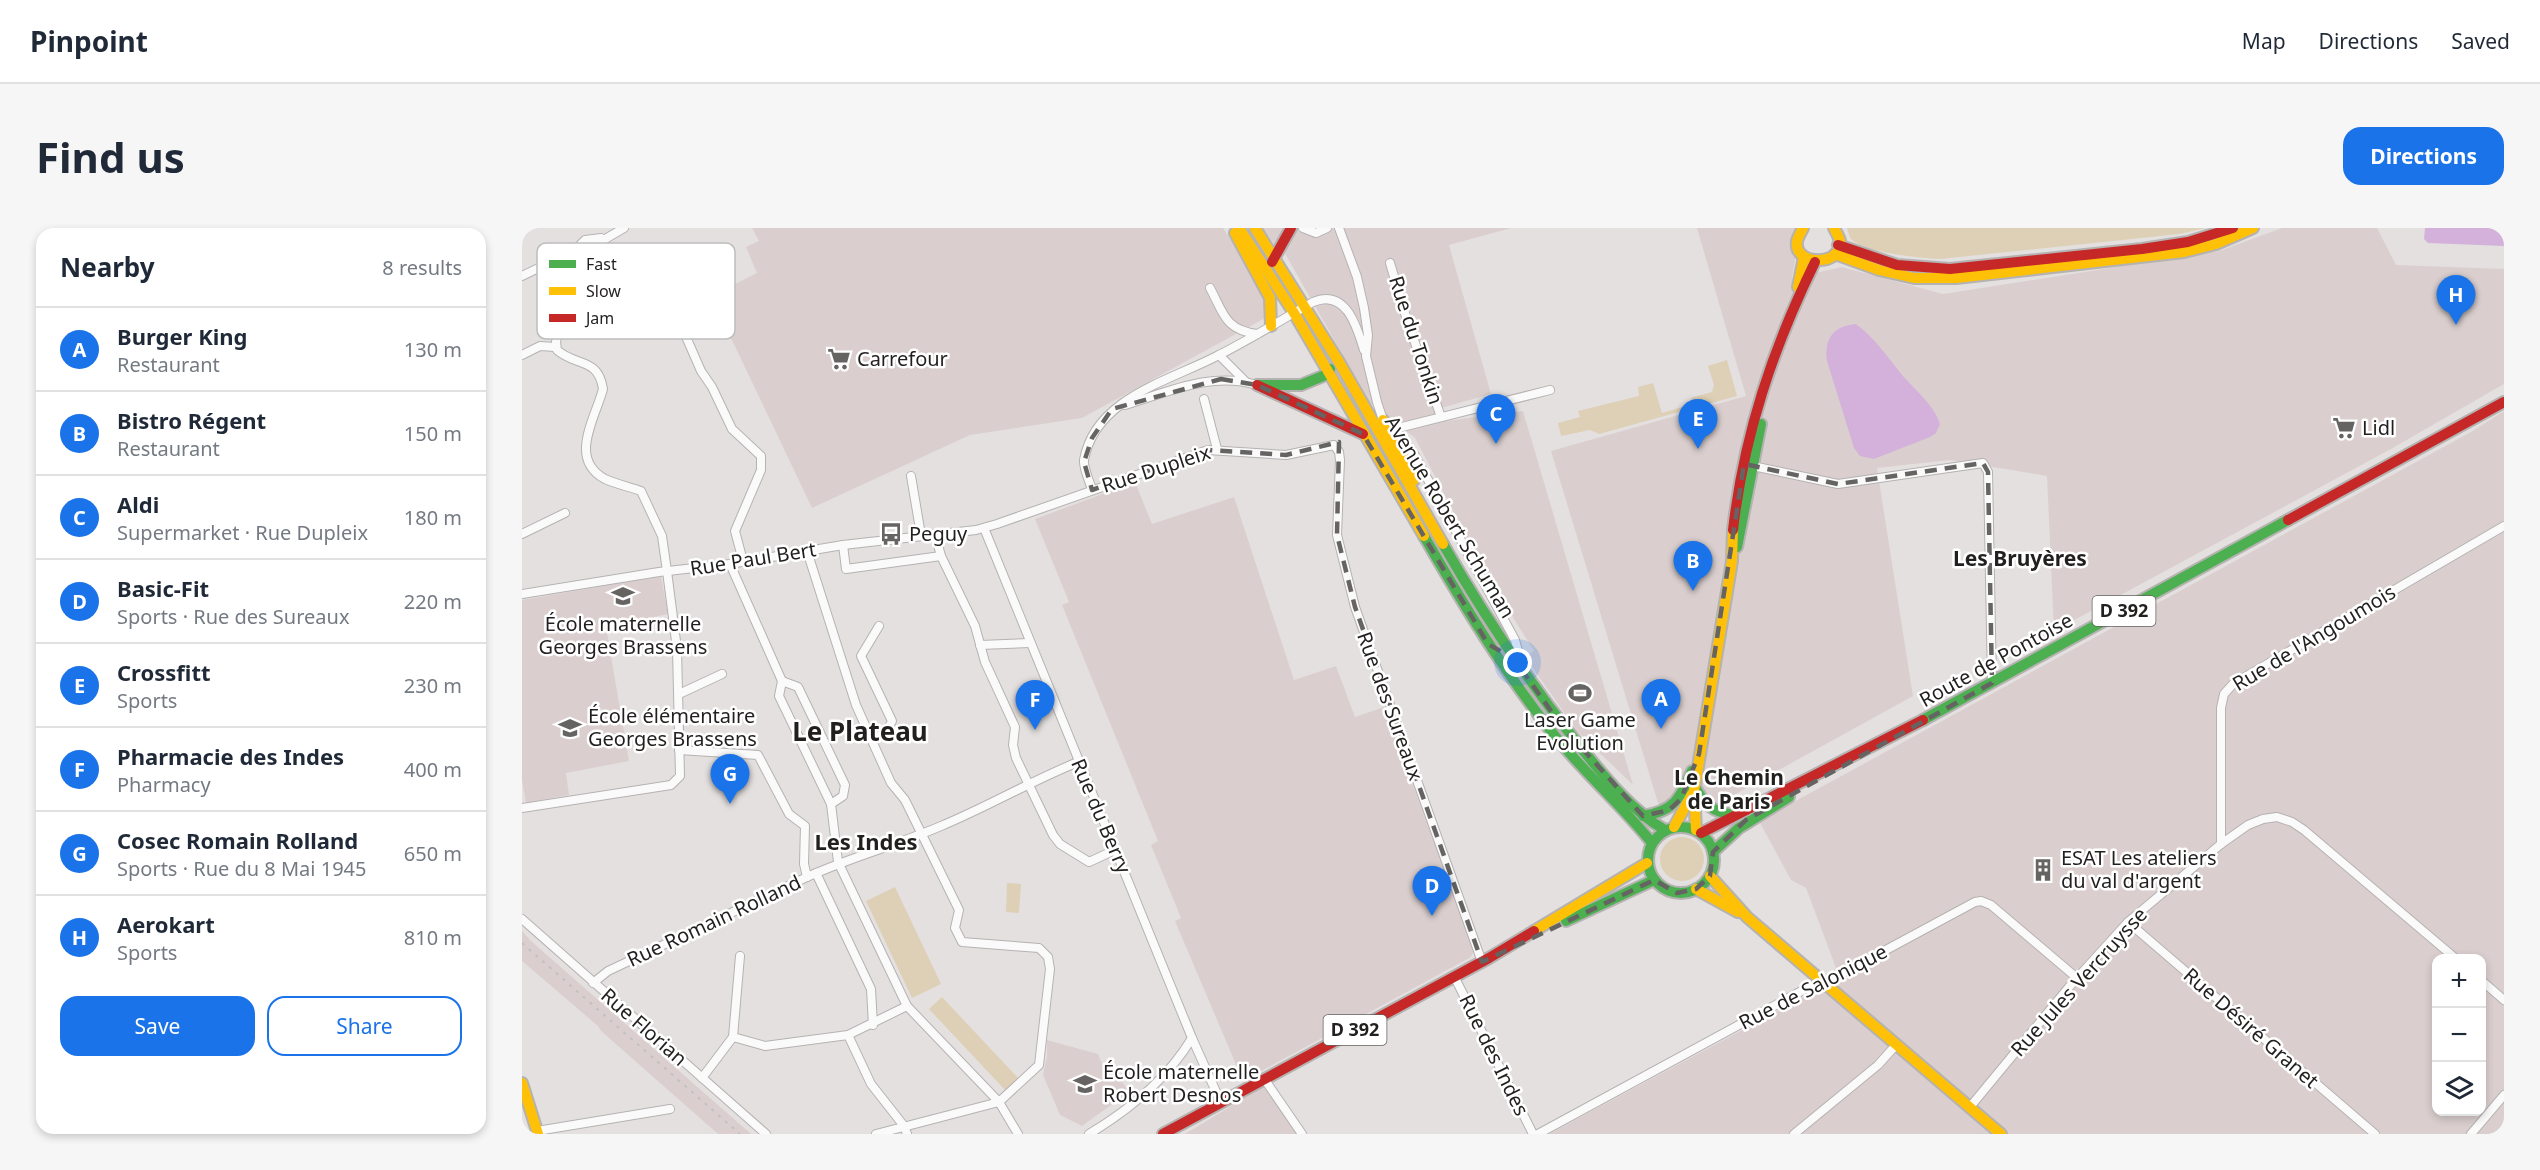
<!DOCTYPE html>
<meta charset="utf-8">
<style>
body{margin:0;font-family:"Noto Sans",sans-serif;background:#f6f6f7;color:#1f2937}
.controls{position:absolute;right:18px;bottom:18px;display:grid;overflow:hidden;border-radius:12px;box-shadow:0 3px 9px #0003}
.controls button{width:54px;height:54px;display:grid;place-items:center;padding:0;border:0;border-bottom:2px solid #e0e1e3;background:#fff;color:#1f2937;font:30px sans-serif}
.you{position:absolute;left:996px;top:435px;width:21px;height:21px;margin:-15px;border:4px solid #fff;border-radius:50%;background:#1a73e8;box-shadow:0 0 0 9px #1a73e833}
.badge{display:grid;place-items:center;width:39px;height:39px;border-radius:50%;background:#1a73e8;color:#fff;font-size:20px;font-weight:700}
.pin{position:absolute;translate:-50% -50px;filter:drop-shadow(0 2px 3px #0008)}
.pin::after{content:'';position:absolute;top:32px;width:21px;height:18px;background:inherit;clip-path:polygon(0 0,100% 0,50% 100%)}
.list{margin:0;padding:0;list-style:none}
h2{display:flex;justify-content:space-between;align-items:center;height:78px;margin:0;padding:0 24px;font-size:26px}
h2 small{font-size:20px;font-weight:400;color:#747a83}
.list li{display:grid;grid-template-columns:39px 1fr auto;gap:18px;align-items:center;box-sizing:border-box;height:84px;padding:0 24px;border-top:2px solid #e0e1e3}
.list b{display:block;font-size:22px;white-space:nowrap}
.list p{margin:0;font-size:20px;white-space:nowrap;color:#747a83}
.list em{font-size:20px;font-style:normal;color:#747a83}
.actions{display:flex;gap:12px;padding:18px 24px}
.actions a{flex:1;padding:14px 0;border:2px solid #1a73e8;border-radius:18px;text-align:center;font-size:21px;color:#1a73e8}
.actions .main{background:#1a73e8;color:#fff}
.icon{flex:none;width:33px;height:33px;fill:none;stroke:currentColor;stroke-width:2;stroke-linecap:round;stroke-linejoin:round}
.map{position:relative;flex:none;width:1982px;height:906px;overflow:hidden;border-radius:18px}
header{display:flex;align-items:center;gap:36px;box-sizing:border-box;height:84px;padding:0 30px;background:#fff;border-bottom:2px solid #e0e1e3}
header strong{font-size:28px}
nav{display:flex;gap:33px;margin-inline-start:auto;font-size:21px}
.intro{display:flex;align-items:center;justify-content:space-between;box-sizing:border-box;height:144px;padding:0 36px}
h1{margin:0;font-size:42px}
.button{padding:15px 27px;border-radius:18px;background:#1a73e8;color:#fff;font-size:21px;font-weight:700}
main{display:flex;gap:36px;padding:0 36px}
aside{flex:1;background:#fff;border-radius:18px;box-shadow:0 3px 9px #0003}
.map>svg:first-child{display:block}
.built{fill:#dacfce;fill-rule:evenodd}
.green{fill:#ddd0b6}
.water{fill:#d4b1db}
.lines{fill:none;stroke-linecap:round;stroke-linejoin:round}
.street-casing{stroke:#b5b2b2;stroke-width:10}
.fast-casing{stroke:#b5b2b2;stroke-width:14}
.slow-casing{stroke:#b5b2b2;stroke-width:14}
.jam-casing{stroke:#b5b2b2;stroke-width:14}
.street{stroke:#fbfafa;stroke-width:8}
.fast{stroke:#4caf50;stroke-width:10}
.slow{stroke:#ffc107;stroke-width:10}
.jam{stroke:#c62828;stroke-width:10}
.rail{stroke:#c1c1c1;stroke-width:2;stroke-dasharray:3 6;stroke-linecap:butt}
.marked{fill:none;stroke:#666363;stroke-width:4.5;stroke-dasharray:12 8;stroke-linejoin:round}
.labels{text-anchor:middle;stroke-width:5;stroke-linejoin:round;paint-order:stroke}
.shield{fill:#fff;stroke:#646262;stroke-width:1.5}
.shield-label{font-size:18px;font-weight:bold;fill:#221f1f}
.street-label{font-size:20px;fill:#221f1f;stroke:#fff}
.poi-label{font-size:20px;fill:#221f1f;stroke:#fff;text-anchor:start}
.neighbourhood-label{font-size:21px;font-weight:bold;fill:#221f1f;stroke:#fff}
.quarter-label{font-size:22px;font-weight:bold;fill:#221f1f;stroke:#fff}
.district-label{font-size:26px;font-weight:bold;fill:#221f1f;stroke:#fff}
.key{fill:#fff;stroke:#bdbcbc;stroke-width:1.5}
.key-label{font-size:16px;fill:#221f1f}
</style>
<header>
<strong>Pinpoint</strong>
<nav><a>Map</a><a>Directions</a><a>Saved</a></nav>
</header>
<div class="intro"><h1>Find us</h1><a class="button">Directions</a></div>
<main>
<aside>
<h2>Nearby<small>8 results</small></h2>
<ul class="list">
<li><span class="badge">A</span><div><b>Burger King</b><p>Restaurant</p></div><em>130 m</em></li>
<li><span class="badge">B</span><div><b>Bistro Régent</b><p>Restaurant</p></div><em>150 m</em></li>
<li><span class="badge">C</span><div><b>Aldi</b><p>Supermarket · Rue Dupleix</p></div><em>180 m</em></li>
<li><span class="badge">D</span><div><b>Basic-Fit</b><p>Sports · Rue des Sureaux</p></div><em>220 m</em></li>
<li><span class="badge">E</span><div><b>Crossfitt</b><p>Sports</p></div><em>230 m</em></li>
<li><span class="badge">F</span><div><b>Pharmacie des Indes</b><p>Pharmacy</p></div><em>400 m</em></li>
<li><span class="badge">G</span><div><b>Cosec Romain Rolland</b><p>Sports · Rue du 8 Mai 1945</p></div><em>650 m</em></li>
<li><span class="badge">H</span><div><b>Aerokart</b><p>Sports</p></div><em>810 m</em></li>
</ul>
<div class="actions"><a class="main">Save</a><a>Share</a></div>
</aside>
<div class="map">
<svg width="1982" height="906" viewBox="0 0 1982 906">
<rect width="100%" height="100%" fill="#e5e0e0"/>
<!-- built -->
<g class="built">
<path d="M230,0H701L756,83L560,190L448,207L290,280L189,68L235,45L224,19L237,13Z"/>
<path d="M741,0H989L927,17L969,166L919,180L877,49L870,51L879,88L916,194L1001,183L1111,557L1056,504L1003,429L1012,423L965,348L893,210L848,175L761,22L754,19Z"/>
<path d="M1175,0H1279L1270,50L1320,39L1421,66L1697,23L1760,0H1855L1874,37L1982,41V156L1869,221L1532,403L1525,248L1428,232L1355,240L1391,468L1199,574L1140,588L1029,223L1224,168Z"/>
<path d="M1982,183V906H1027L1291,764L1314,740L1284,660L1269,652L1237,593L1949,204ZM1914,730H1960V884H1914Z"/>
<path d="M613,254L630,296L712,269L772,452L814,438L833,489L862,479L952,722L949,729L721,853L653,693L659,690L629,617L636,613L540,377L547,374L513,291Z"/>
<path d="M139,348L146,386L84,399L107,533L44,545L47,567L4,575L0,552V372Z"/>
<path d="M0,703L9,713L229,906H196L79,803L76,798L0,733Z"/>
<path d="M525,812L576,826L583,843L596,848L607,864L560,898L538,887L521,847L525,828Z"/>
<path d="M742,858L775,906H663Z"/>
</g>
<!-- green -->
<g class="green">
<path d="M1325,0H1684L1657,6L1418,31C1397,30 1342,25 1328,10Z"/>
<path d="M1205,132L1215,168L1077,206L1068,202L1039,208L1036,195L1058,189L1056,183L1117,168L1116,159L1131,155L1140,185L1170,176L1169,170L1190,164L1192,157L1186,138Z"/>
<circle cx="1160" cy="631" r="22"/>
<path d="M485,655L499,656L497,685L484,684Z"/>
<path d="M373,659L419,756L390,770L344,673Z"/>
<path d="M420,769L497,851L484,863L407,781Z"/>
</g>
<!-- water -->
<g class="water">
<path d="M1903,0H1982V18L1906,15L1902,11Z"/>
<path d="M1334,96C1353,110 1366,130 1381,148C1394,163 1412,177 1418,196L1414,205L1408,209L1352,231L1338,228L1332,220L1305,133C1302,111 1311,98 1334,96Z"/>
</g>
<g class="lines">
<!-- street casing -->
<g class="street-casing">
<g id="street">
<path d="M781,0L794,5L805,0"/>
<path d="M817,0L835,49L842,80L846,107L844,128L855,174L861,192L872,201L892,226L993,412L996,423"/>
<path d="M51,24L63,12L79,10"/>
<path d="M868,35L885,92L919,189"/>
<path d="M0,48L50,24L66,21L102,0"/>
<path d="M688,60C702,86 703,102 735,106"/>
<path d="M165,111L179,143L190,159L210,201L239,228V242L213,303L221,333"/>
<path d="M0,127L18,118L33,119"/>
<path d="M697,127L723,153"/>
<path d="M682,171L695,221"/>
<path d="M603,177C646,164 690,143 735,157"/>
<path d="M872,201L1028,162"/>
<path d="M1226,237L1316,256L1461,235L1466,244L1470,455"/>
<path d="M389,248L399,307"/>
<path d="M570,262C568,254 561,240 562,232C573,170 647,153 695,128C727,112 759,92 791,74C824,60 835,99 842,122"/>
<path d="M462,300L670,810L699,875"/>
<path d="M0,306L43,285"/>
<path d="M413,306L419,328"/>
<path d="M321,317L324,341L419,328L453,398L463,434L493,499L491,517L494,530L531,607L538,616L567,634L593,622"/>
<path d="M285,323L334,477L369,555L383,572L437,682L433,700L440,714L517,720L526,729L528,741L517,837L477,874L496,906"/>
<path d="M208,336L260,453L257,468L309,576L316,634L385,778"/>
<path d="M0,366L137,344L208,336L321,317L454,302L475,296L686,222L764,227L812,217L817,224L818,232L815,307L833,379L960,734"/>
<path d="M458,417L508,415"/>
<path d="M260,453L276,459L323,557L321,568L309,576"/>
<path d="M157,466L200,446"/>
<path d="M351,512L365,503L370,493L339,428L357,398"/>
<path d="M157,522L236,527L267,586L283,598L282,636L285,649"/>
<path d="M0,580L149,557L158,548L155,421L145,343L140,308L119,263C108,259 94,256 83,251C46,231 73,191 81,161C76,129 54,139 35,122L34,114L39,88L25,57L26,54L21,39"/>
<path d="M1699,616V480L1702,466L1711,456L1982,298"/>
<path d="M294,645L349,761L351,797"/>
<path d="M0,691L244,906"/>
<path d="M1606,694L1853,906"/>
<path d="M932,748L1011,906"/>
<path d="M1960,753L1982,772"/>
<path d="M71,755L86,743L285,649C329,629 375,617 419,598C465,579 509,553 556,534"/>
<path d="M326,807L349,856L382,898L385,906"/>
<path d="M211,809L243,818L326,807L385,778L477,874L354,906"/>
<path d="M180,850L211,809L218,728"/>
<path d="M743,852L780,906"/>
<path d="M1448,879L1547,759L1606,694L1699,616L1726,597L1741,591L1755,589L1770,594L1782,602L1933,730"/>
<path d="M15,903L148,881"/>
<path d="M567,906C607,882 646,850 670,810"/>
<path d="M1016,906L1285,760L1323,744L1453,674L1459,673L1469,677L1555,750"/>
<path d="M1272,906L1356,837L1374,817"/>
<path d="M1949,906L1982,867"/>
</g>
</g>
<!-- fast casing -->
<g class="fast-casing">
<g id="fast">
<path d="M736,157H779L806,146L808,141"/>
<path d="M902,308C941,376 981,442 1029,503C1060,543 1099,576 1130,615"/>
<path d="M921,316C961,386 1006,453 1056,516C1081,547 1108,582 1143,602"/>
<path d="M1215,319L1239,196"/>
<path d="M1401,492L1766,292"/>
<path d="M1172,557C1182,577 1191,585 1214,587"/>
<path d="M1121,588C1152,583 1158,571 1170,543"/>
<circle cx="1159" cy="632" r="33"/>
<path d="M1191,624L1217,600L1267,569"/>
<path d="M1044,693L1132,652"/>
</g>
</g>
<!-- slow casing -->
<g class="slow-casing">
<g id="slow">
<path d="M717,0L772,85L902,308"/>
<path d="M733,0L817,134L921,316"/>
<path d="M1281,0C1279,4 1276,9 1275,13C1271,39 1322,38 1318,13C1317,9 1314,4 1312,0"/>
<path d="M713,5L748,70L749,98"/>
<path d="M1313,26L1357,42L1392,50H1434L1662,24L1694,16L1731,0"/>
<path d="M1276,59L1282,29"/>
<path d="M861,192L892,252"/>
<path d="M1152,599L1170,566"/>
<path d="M1174,602L1172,563L1210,333L1211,302"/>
<path d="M1188,648L1225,689L1479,906"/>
<path d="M1174,661L1216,684"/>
<path d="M1012,703L1125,635"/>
<path d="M0,855L16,906"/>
</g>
</g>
<!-- jam casing -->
<g class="jam-casing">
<g id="jam">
<path d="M1316,17L1375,37L1428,41L1620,21L1666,14L1711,0"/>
<path d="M750,34L769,0"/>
<path d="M735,157L841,206"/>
<path d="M1766,292L1982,174"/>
<path d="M1211,302C1222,206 1251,120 1293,34"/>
<path d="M1179,605L1401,492"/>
<path d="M641,906L967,730L1012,703"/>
</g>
</g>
<!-- street -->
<use href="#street" class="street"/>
<!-- fast -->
<use href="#fast" class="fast"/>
<!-- slow -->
<use href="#slow" class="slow"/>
<!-- jam -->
<use href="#jam" class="jam"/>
<!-- rail -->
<path class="rail" d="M0,715L218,906"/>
</g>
<!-- marked area -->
<path class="marked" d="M699,151L735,157L841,206L966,416L992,431L1039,497L1121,588L1147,582L1159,571L1177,526L1222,236L1316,256L1461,235L1466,244L1470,455L1224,592L1191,624L1188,648L1174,661L1155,665L1132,652L960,734L833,379L815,307L817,214L764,227L686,222L570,262L562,234L570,210L590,181Z"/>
<!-- icons -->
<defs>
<g id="supermarket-bare" transform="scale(1.8)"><path d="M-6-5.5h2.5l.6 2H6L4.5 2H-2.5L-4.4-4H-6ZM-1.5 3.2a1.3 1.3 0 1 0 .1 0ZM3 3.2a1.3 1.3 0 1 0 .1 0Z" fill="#666363" stroke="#fff" stroke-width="2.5" paint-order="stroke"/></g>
<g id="bus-bare" transform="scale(1.8)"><path d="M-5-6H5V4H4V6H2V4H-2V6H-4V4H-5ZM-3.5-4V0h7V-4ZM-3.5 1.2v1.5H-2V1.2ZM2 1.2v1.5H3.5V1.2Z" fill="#666363" stroke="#fff" stroke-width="2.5" paint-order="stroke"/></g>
<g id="school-bare" transform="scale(1.8)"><path d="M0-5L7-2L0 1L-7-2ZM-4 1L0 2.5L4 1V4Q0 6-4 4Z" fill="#666363" stroke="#fff" stroke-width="2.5" paint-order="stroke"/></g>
<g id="stadium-bare" transform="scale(1.8)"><path d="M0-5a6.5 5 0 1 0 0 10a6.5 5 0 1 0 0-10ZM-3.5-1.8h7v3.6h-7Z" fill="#666363" stroke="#fff" stroke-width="2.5" paint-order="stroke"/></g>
<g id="building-bare" transform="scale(1.8)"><path d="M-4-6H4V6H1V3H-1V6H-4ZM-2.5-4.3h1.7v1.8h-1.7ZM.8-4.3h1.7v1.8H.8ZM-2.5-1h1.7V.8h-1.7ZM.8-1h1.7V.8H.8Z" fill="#666363" stroke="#fff" stroke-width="2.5" paint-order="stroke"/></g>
</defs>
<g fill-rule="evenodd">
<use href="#supermarket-bare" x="317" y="131"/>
<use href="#supermarket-bare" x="1822" y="200"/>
<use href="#bus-bare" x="369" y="306"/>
<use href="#school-bare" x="101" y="368"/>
<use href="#stadium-bare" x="1058" y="465"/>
<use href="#school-bare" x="48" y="500"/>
<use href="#building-bare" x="1521" y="642"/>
<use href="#school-bare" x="563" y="856"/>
</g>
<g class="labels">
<!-- shield labels -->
<g class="shield">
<rect x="1570.5" y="368" width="63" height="30" rx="4.5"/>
<rect x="801.5" y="787" width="63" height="30" rx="4.5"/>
</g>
<g class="shield-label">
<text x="1602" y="389">D 392</text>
<text x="833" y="808">D 392</text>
</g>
<!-- street labels -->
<g class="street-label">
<text transform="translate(894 112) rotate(72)" y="7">Rue du Tonkin</text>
<text transform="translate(634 241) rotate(-18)" y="7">Rue Dupleix</text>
<text transform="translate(928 289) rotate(59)" y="7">Avenue Robert Schuman</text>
<text transform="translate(231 331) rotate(-9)" y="7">Rue Paul Bert</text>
<text transform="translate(1792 410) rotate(-31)" y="7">Rue de l'Angoumois</text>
<text transform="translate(1474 432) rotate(-29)" y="7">Route de Pontoise</text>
<text transform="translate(868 478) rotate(70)" y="7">Rue des Sureaux</text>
<text transform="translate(579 588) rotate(67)" y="7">Rue du Berry</text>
<text transform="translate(192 693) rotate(-25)" y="7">Rue Romain Rolland</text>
<text transform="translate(1557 754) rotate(-48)" y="7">Rue Jules Vercruysse</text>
<text transform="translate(1291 759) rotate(-27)" y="7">Rue de Salonique</text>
<text transform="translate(122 799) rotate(41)" y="7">Rue Florian</text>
<text transform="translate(1729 800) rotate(41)" y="7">Rue Désiré Granet</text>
<text transform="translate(972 827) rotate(64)" y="7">Rue des Indes</text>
</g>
<!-- poi labels -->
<g class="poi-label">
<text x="335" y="138">Carrefour</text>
<text x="1840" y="207">Lidl</text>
<text x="387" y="313">Peguy</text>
<text x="101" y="403" text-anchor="middle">École maternelle<tspan x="101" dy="23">Georges Brassens</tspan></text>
<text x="66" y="495">École élémentaire<tspan x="66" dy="23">Georges Brassens</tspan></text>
<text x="1058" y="499" text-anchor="middle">Laser Game<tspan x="1058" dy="23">Evolution</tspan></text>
<text x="1539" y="637">ESAT Les ateliers<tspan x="1539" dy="23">du val d'argent</tspan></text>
<text x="581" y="851">École maternelle<tspan x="581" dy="23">Robert Desnos</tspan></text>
</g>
<!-- neighbourhood labels -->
<g class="neighbourhood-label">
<text x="1498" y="338">Les Bruyères</text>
<text x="1207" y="557">Le Chemin<tspan x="1207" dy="24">de Paris</tspan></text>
</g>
<!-- quarter labels -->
<g class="quarter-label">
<text x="344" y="622">Les Indes</text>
</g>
<!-- district labels -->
<g class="district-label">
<text x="338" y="513">Le Plateau</text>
</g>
</g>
<!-- legend -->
<rect x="15" y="15" width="198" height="96" rx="9" class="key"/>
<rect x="27" y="32" width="27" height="8" fill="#4caf50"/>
<rect x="27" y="59" width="27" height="8" fill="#ffc107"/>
<rect x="27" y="86" width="27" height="8" fill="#c62828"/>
<g class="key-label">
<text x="64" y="42">Fast</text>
<text x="64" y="69">Slow</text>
<text x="64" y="96">Jam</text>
</g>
</svg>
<div class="controls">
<button>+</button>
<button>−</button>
<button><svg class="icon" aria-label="layers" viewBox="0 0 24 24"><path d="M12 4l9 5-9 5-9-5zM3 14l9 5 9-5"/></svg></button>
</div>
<div class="you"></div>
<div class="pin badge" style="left:1139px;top:501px">A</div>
<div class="pin badge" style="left:1171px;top:363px">B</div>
<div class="pin badge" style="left:974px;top:216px">C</div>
<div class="pin badge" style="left:910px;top:688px">D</div>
<div class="pin badge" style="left:1176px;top:221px">E</div>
<div class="pin badge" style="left:513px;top:502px">F</div>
<div class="pin badge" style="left:208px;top:576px">G</div>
<div class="pin badge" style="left:1934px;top:97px">H</div>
</div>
</main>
